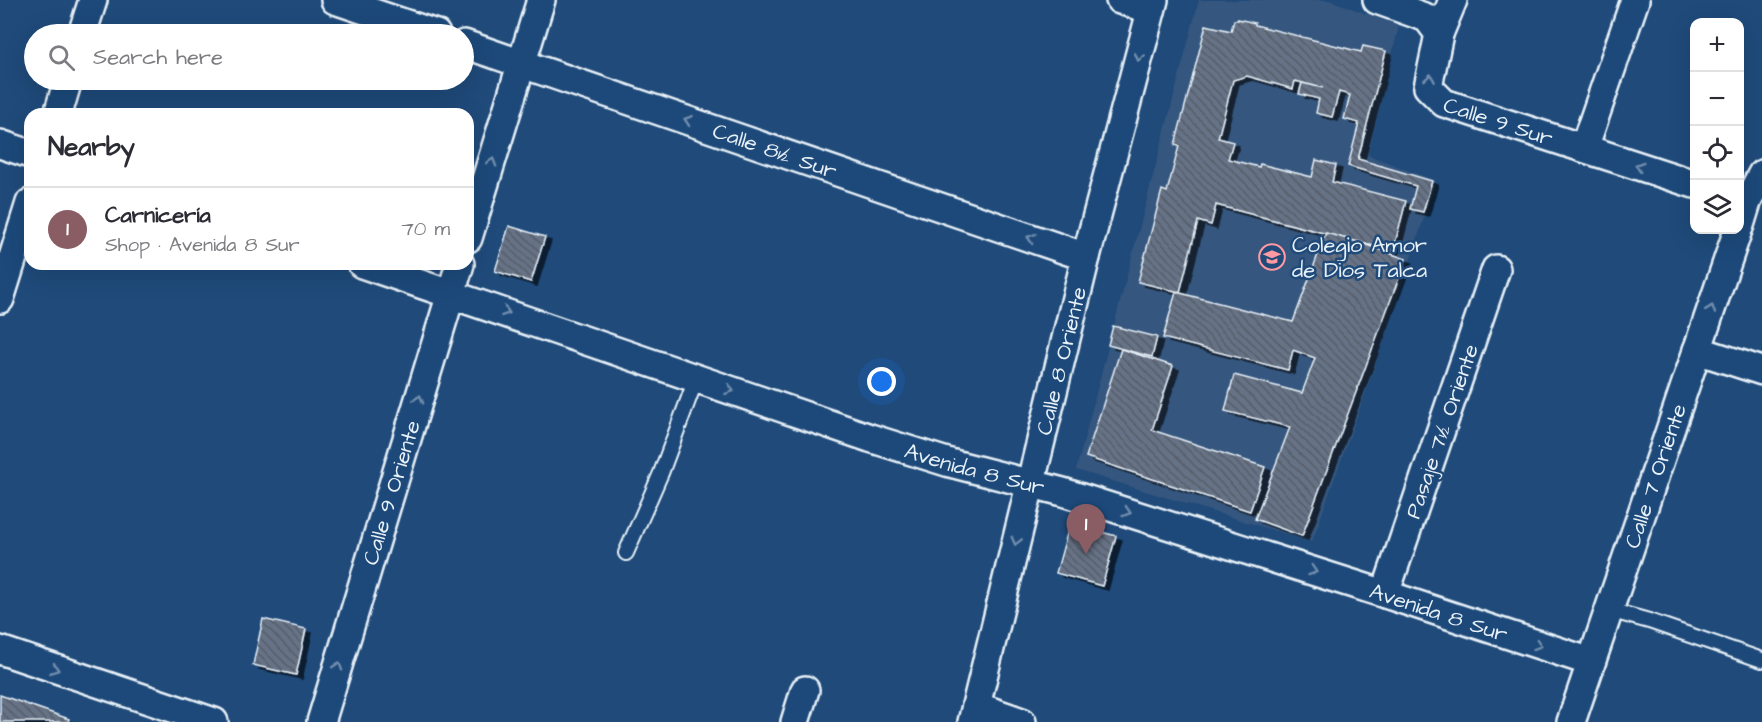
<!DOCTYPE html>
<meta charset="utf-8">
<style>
body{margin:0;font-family:"Architects Daughter",sans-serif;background:#f7f7f7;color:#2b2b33}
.controls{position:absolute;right:18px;top:18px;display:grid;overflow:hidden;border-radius:12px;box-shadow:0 6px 24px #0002}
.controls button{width:54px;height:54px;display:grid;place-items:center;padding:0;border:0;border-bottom:2px solid #e1e1e2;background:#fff;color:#2b2b33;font:30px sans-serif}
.you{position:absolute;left:882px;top:382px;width:21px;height:21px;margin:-15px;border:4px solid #fff;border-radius:50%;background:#1a73e8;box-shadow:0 0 0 9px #1a73e833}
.badge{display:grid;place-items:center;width:39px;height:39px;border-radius:50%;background:#8a5d65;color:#fff;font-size:20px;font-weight:700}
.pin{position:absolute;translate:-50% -50px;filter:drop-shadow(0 2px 3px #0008)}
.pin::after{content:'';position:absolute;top:32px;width:21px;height:18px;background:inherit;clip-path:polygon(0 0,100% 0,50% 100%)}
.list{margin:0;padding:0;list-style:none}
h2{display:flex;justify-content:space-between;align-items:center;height:78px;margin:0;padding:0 24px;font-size:26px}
h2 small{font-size:20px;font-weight:400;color:#7c7c81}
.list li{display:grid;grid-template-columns:39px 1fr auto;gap:18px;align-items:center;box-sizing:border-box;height:84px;padding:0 24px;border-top:2px solid #e1e1e2}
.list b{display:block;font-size:22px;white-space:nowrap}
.list p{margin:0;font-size:20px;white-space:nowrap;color:#7c7c81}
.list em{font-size:20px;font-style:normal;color:#7c7c81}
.icon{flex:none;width:33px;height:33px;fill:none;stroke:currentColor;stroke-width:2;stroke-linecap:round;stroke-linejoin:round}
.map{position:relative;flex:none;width:1762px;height:722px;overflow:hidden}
.search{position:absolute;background:#fff;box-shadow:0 6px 24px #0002;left:24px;top:24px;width:450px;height:66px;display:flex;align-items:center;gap:15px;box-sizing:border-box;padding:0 21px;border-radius:33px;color:#7c7c81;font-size:22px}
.panel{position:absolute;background:#fff;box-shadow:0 6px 24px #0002;left:24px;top:108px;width:450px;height:162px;border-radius:18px}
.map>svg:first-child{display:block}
.built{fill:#34567e}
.building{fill:url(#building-back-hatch);stroke:#e8f1f8;stroke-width:1.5;filter:url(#shadow)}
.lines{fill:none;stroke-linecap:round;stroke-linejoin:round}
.service-casing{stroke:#e8f1f8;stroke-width:18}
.minor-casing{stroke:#e8f1f8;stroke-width:32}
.service{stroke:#1f4a7a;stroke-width:14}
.minor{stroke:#1f4a7a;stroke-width:27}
.oneway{stroke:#6f8dac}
.labels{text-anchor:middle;stroke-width:5;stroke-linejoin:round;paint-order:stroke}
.street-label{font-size:22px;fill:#e8f1f8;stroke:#1f4a7a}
.poi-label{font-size:22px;fill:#e8f1f8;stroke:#1f4a7a;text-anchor:start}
</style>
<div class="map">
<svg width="1762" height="722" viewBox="0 0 1762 722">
<defs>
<pattern id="building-back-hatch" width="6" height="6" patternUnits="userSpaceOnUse" patternTransform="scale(1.5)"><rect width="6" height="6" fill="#667286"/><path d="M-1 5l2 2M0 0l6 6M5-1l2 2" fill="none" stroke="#565d68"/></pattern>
<filter id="shadow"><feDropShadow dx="6" dy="4" stdDeviation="0" flood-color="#0009"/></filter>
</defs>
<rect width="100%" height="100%" fill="#1f4a7a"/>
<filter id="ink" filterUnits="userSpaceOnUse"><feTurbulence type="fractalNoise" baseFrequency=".0167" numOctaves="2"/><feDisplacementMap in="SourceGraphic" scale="12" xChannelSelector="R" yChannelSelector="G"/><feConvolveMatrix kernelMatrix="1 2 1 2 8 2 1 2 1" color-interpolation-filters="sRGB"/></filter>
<g filter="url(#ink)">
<!-- built -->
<path class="built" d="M1199,0H1330L1399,26L1368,155L1436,181L1387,332L1312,542L1076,470Z"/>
<!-- building -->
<g class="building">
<path d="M1238,19L1255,23V25L1361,52L1363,46L1386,51L1358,159L1432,181L1423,212L1410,209L1416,186L1348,166L1359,123L1344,119L1350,95L1339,92L1332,117L1316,113L1319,99L1299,94L1302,83L1323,88L1295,81L1293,89L1247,76L1233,80L1218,138L1233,142L1228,159L1259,167L1260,164L1312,177L1316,160L1336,165L1332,182L1406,201L1393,251L1216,205L1211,225L1198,221L1180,292L1138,282L1162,190L1167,192L1179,146L1175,145L1206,25L1231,31L1234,20H1238Z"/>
<path d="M509,226L545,237L531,282L495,271Z"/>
<path d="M1326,233L1358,242L1406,259L1302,536L1255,519L1290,427L1225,411L1234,375L1302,393L1315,358L1293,350L1288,370L1163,338L1176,292L1293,322Z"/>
<path d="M1113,326L1157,337L1152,357L1108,345Z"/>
<path d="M1121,349L1173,366L1152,430L1265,467L1250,511L1086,457Z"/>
<path d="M1070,523L1116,536L1102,586L1056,573Z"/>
<path d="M263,619L306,629L296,675L253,665Z"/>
<path d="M0,695L69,719L68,722H0Z"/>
</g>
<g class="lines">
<!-- service casing -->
<g class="service-casing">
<g id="service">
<path d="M626,553L661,473L696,379"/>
<path d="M1609,610L1649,621L1762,660"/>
</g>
</g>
<!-- minor casing -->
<g class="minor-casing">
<g id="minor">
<path d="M335,0L436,34"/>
<path d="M1120,0L1151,10"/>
<path id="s1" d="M1377,0L1427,18L1439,34L1428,87L1444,103L1694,184"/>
<path d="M82,34L93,0"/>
<path d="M1439,34L1453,0"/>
<path d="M464,44L1086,257"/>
<path d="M58,114L68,80"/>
<path d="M0,144L30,154"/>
<path d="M1584,148L1635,0"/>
<path d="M1740,225L1747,202L1762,174"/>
<path d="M468,238L541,0"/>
<path id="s2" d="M362,264L870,438L950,463L1063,492L1385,594L1591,662"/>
<path d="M0,299L30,203"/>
<path d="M1697,350L1762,371"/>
<path d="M1385,594L1496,269"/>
<path d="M0,650L214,722"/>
<path d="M976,706L1022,722"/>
<path id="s3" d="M321,722L460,264"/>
<path d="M795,722L805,690"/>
<path id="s4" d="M972,722L1086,257L1154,0"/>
<path id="s5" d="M1571,722L1738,230"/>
</g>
</g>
<!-- service -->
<use href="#service" class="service"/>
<!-- minor -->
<use href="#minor" class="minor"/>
</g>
<!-- one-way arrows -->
<defs><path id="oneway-chevron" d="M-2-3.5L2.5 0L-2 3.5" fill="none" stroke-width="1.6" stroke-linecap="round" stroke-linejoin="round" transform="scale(1.5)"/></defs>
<g class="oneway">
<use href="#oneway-chevron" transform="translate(1139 57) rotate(105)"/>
<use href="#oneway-chevron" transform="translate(1430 78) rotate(-81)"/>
<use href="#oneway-chevron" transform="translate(688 120) rotate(-161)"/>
<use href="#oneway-chevron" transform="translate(492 162) rotate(-73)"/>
<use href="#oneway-chevron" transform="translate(1639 166) rotate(-162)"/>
<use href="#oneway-chevron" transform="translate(1031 238) rotate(-161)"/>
<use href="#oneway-chevron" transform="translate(1711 309) rotate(-71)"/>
<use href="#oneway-chevron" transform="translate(506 312) rotate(19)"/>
<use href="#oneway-chevron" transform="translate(730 390) rotate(19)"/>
<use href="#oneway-chevron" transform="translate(419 399) rotate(-73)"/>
<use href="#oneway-chevron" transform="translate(1127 512) rotate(18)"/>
<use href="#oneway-chevron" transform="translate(1016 541) rotate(104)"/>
<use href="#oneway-chevron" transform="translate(1313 571) rotate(18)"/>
<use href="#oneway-chevron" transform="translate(1538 645) rotate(18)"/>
<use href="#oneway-chevron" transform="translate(338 666) rotate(-73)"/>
<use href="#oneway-chevron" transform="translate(55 669) rotate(19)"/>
</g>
</g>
<!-- icons -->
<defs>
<g id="school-ring" transform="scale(1.35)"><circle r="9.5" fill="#1f4a7a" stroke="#ff9aa2" stroke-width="1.5"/><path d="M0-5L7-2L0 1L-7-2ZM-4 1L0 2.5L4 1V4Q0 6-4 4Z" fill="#ff9aa2"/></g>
</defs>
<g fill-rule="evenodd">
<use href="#school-ring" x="1272" y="257"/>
</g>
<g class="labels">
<!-- street labels -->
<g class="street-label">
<text dy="8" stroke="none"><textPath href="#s1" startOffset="207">Calle 9 Sur</textPath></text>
<text transform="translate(775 150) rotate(19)" y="8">Calle 8½ Sur</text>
<text dy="8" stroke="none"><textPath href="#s4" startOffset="372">Calle 8 Oriente</textPath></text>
<text transform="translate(1441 431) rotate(-71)" y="8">Pasaje 7½ Oriente</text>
<text dy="8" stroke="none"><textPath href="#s2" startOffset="646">Avenida 8 Sur</textPath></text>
<text dy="8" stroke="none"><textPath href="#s5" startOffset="260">Calle 7 Oriente</textPath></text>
<text dy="8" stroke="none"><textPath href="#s3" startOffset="240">Calle 9 Oriente</textPath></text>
<text dy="8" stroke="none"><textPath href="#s2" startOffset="1132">Avenida 8 Sur</textPath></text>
</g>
<!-- poi labels -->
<g class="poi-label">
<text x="1292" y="252">Colegio Amor<tspan x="1292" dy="25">de Dios Talca</tspan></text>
</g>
</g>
</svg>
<div class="controls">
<button>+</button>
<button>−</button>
<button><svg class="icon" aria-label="locate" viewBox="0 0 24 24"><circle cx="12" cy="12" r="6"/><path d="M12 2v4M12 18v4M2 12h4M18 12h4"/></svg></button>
<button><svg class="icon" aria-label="layers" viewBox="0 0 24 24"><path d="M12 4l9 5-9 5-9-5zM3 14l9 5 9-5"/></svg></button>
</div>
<div class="you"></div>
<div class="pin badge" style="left:1086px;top:554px">1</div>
<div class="search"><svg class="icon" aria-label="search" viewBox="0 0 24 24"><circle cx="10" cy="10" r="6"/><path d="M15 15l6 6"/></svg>Search here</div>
<section class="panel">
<h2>Nearby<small></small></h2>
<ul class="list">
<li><span class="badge">1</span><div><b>Carnicería</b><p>Shop · Avenida 8 Sur</p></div><em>70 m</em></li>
</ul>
</section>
</div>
